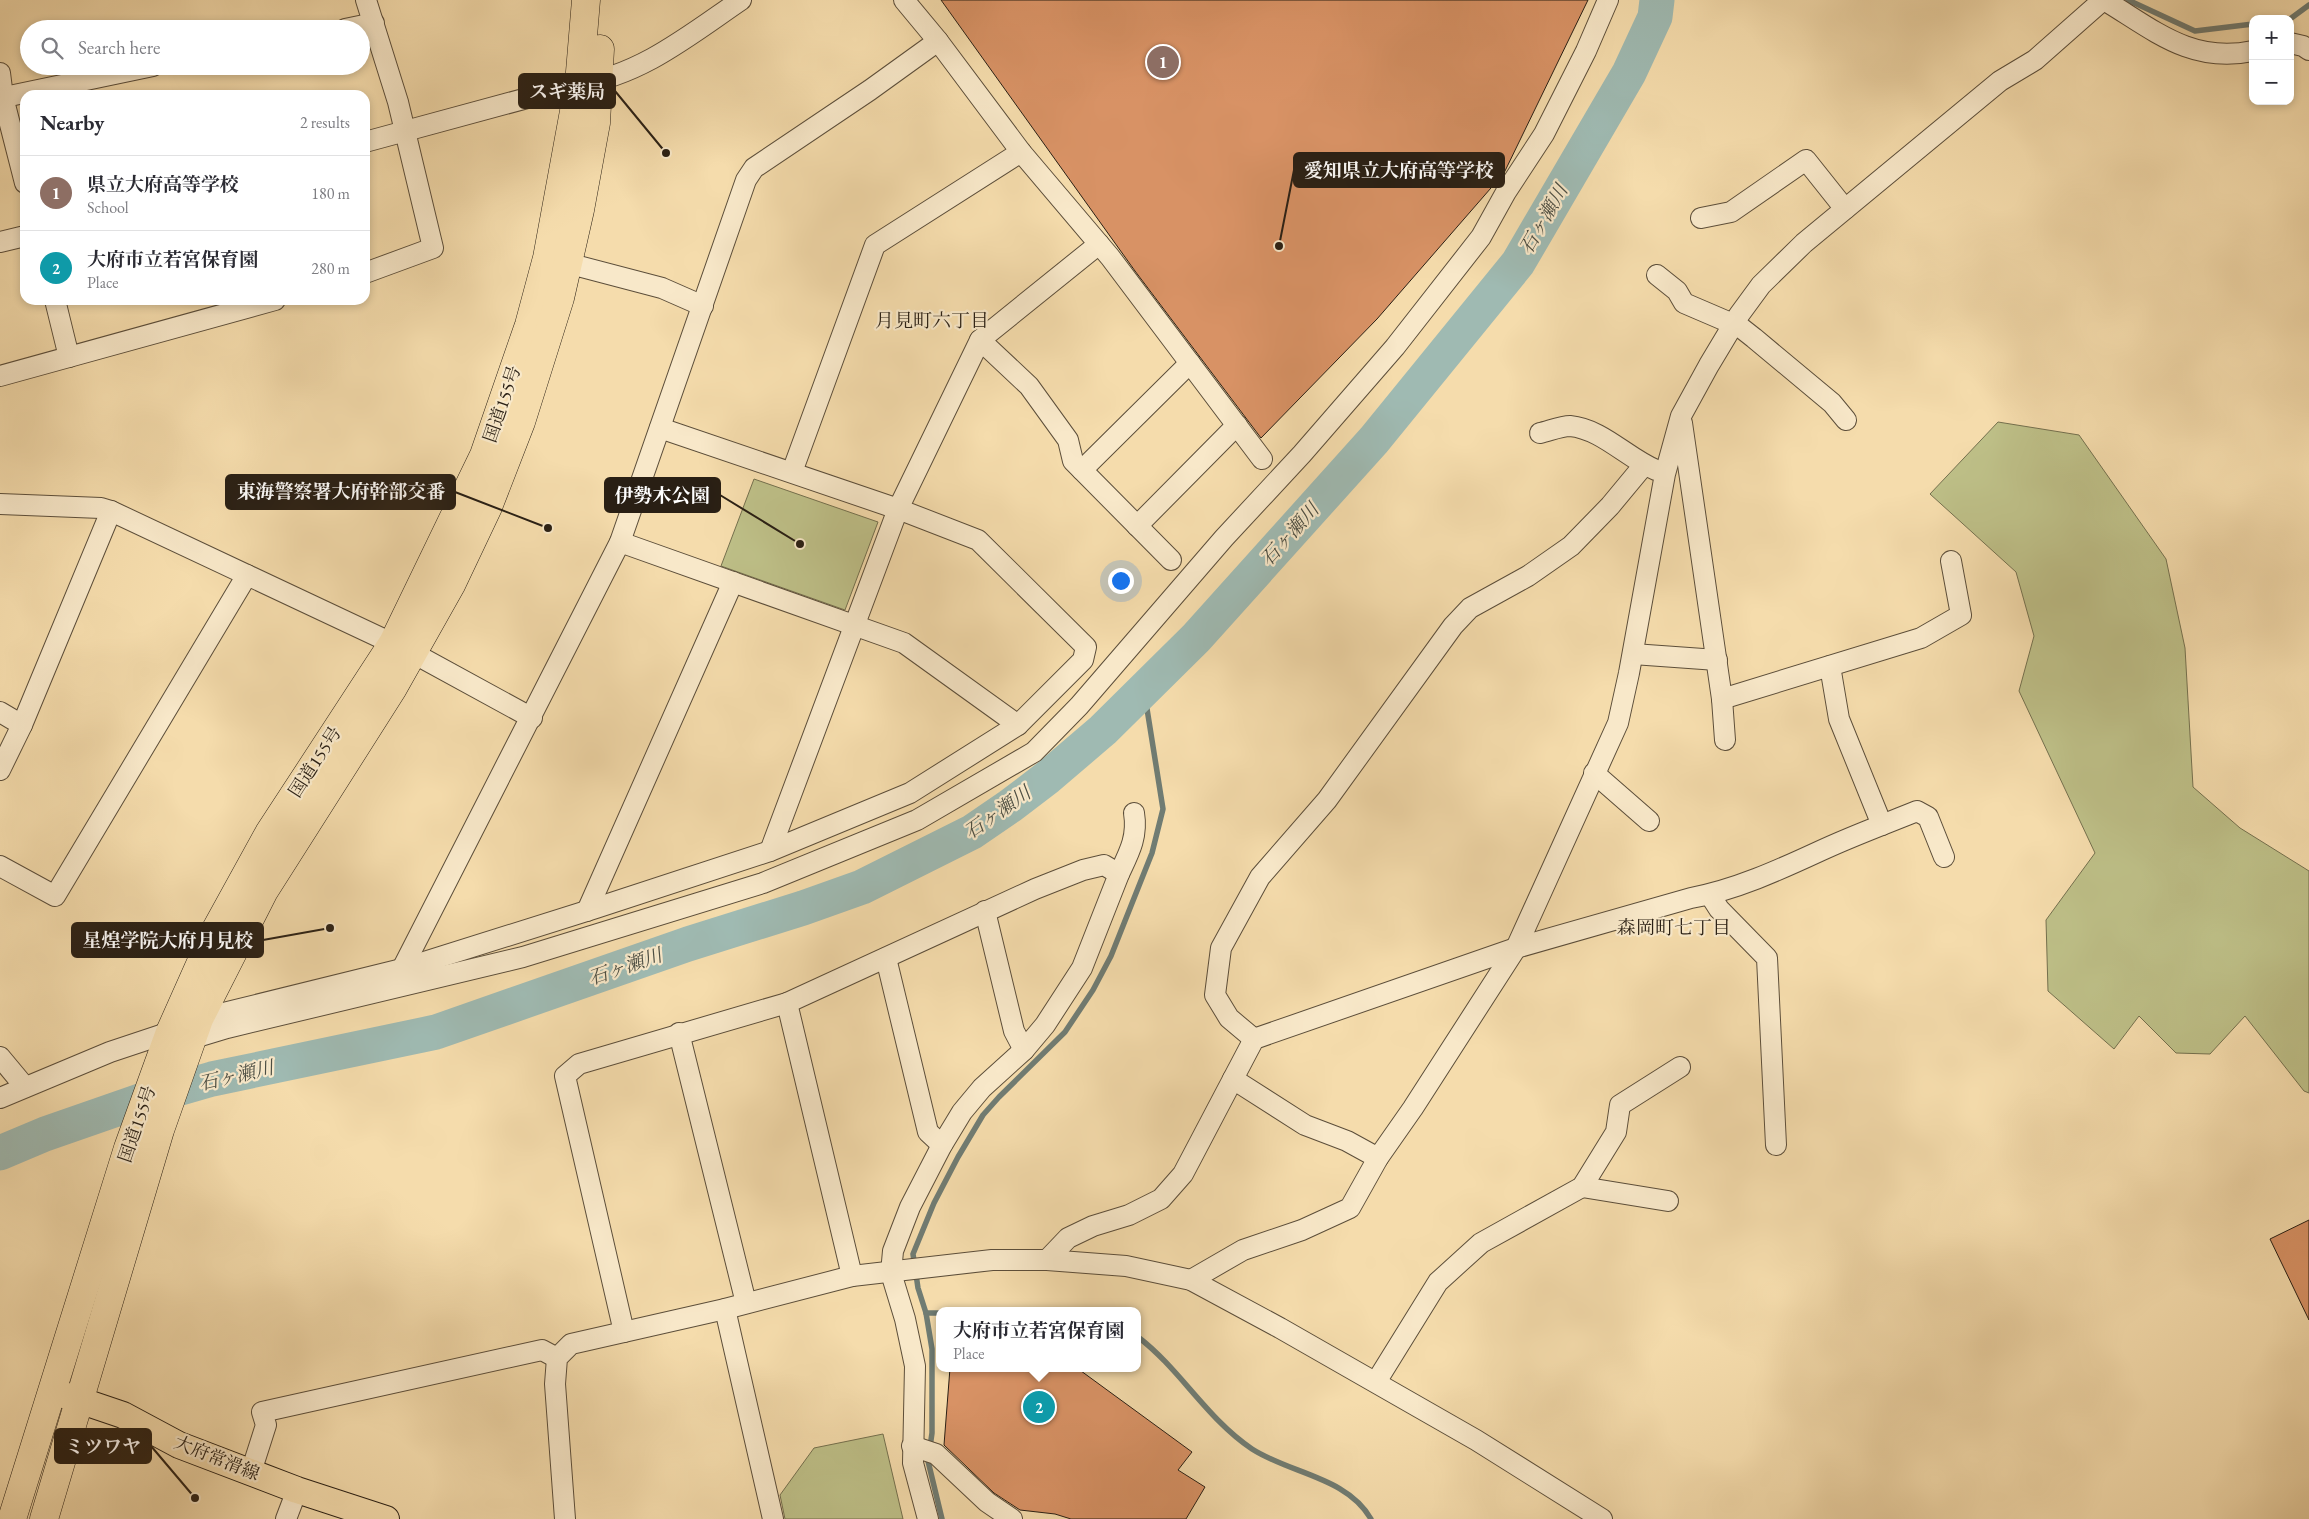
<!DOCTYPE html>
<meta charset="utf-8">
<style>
body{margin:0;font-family:"EB Garamond","Noto Serif JP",serif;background:#f7f7f7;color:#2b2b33}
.controls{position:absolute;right:15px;top:15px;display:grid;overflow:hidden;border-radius:10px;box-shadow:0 2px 8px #0003}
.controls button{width:45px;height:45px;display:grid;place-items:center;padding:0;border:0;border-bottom:1px solid #e1e1e2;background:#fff;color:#2b2b33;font:25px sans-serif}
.you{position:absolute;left:1120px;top:580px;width:18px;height:18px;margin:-12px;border:4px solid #fff;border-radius:50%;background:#1a73e8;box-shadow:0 0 0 8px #1a73e833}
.badge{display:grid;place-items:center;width:32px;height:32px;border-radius:50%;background:#b45309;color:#fff;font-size:16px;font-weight:700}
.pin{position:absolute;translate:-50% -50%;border:2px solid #fff;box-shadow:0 1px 5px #0006}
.popup{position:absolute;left:936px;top:1307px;width:205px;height:65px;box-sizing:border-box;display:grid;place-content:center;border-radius:10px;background:#fff;filter:drop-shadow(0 1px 4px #0005);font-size:16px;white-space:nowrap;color:#7c7c81}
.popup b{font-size:19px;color:#2b2b33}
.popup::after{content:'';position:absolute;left:50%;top:100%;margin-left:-10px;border:10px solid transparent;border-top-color:#fff}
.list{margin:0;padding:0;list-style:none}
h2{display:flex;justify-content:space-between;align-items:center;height:65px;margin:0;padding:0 20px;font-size:21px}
h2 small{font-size:16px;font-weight:400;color:#7c7c81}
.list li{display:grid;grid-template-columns:32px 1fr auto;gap:15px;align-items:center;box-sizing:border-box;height:75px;padding:0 20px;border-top:1px solid #e1e1e2}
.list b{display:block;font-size:19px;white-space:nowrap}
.list p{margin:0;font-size:16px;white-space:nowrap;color:#7c7c81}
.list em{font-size:16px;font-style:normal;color:#7c7c81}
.icon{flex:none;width:28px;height:28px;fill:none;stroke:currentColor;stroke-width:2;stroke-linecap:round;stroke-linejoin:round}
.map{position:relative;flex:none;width:2309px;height:1519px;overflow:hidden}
.search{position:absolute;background:#fff;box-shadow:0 2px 8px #0003;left:20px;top:20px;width:350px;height:55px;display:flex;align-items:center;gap:12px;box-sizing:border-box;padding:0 18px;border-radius:28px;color:#7c7c81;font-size:19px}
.panel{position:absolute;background:#fff;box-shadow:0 2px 8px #0003;left:20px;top:90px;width:350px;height:215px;border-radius:15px}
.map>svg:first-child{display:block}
.green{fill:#bec088;stroke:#74704e}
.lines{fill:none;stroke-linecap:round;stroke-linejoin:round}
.stream{stroke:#707c73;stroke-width:5.5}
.river{stroke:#9fbab2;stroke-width:35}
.building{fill:#d89265;stroke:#291f14}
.minor-casing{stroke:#5c4e3a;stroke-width:22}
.major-casing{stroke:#291f14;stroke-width:28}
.highway-casing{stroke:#291f14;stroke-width:29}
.minor{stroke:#f8e8c9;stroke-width:20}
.major{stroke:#f5dcac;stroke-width:26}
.highway{stroke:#f5dcac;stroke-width:28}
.labels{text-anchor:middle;stroke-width:4.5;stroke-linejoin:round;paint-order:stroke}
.street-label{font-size:18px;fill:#291f14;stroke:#f8e8c9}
.water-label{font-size:19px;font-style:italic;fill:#4c4e43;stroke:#f8e8c9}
.neighbourhood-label{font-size:19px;fill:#291f14;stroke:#f8e8c9}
.leader{fill:none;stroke:#291f14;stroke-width:2}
.callout-dot{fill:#291f14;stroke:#f8e8c9;stroke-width:2}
.callout{fill:#291f14;stroke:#291f14;stroke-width:2}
.callout-label{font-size:19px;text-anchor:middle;font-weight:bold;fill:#fff}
</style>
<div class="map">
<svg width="2309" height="1519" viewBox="0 0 2309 1519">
<rect width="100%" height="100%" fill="#f5dcac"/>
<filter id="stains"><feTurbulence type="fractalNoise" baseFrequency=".004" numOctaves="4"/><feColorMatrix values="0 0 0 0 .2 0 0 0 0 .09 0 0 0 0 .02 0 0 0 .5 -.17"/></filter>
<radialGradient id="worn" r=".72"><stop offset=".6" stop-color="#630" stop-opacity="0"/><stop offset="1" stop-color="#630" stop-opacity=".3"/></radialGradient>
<!-- green -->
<g class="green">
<path d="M1998,422L2079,435L2166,559L2185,648L2193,787L2240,828L2309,871V1093L2304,1091L2245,1016L2210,1054L2176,1053L2139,1016L2114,1049L2048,991L2046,920L2095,853L2019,691L2034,636L2016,572L1930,494Z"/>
<path d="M754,479L878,522L845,610L721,566Z"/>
<path d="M883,1434L903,1519H785L780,1495L814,1448Z"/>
</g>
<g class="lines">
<!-- stream -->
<g class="stream">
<path d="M2128,0L2195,31L2253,24"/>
<path d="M2290,19L2309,5"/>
<path d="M926,1313H940"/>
<path d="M1138,1337C1180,1369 1207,1419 1252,1449C1291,1474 1347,1477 1371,1519"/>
<path d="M942,1519L928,1461L932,1433V1349L926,1313L918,1288L913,1254L934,1203L958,1157L983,1115L999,1097L1065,1032L1093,990L1111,956L1152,853L1163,809L1144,690"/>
</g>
<!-- river -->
<path class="river" d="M0,1153L45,1134L160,1094L212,1079L436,1032L688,944L803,908L862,887L972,832L1010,806L1048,777L1103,730L1196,638L1374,440L1518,263L1629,73L1655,17L1657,0"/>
</g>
<!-- building -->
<g class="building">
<path d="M941,0H1588L1504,173L1377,319L1261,438L1135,271Z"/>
<path d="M2309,1220V1320L2270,1239Z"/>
<path d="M950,1368H1077L1192,1452L1178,1470L1205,1487L1186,1519H1071L1055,1514L1020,1510L994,1493L944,1445Z"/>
</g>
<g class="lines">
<!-- minor casing -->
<g class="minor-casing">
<g id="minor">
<path d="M904,0L938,41L1021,152L1110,257L1262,459"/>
<path d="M2104,0C2154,30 2191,64 2253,51"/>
<path d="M345,29L374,23"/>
<path d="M2290,43L2303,46L2309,50"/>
<path d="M0,73L3,97L25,183"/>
<path d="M0,98L153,66"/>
<path d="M365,142L579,84C640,76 691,34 741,0"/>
<path d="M1701,218L1731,212L1806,160L1845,209"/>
<path d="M0,242L25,236"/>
<path d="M567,263L662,288L703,306"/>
<path d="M365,273L433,248L398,102L366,0"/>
<path d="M1657,275L1677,291L1684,303L1740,327L1754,338L1832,403L1846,420"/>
<path d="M55,300L69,357"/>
<path d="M980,340L1029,386L1068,440L1073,461L1171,560"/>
<path d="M0,376L275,300"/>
<path d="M1682,423L1722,699L1725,740"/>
<path d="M1540,433C1549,431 1561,426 1570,426C1602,429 1627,458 1656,470"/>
<path d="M1082,470L1190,363"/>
<path d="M792,472L875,245L1021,152"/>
<path d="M0,504L101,508L111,511L413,653L532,718"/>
<path d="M1137,526L1237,425"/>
<path d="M620,542L904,643L1018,725"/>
<path d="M1633,654L1717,660"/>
<path d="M1830,666L1839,719L1882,825"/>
<path d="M1722,699L1921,638L1961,615L1951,561"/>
<path d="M0,712L22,725L111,511"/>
<path d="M0,770L22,725"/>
<path d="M1594,773L1649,821"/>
<path d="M770,851L898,509L980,340L1099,244"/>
<path d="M0,866L55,896L247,575"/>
<path d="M1119,874C1129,853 1138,837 1134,813"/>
<path d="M1710,895L1719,909L1767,958L1776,1145"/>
<path d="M587,911L733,582"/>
<path d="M985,911L1014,1031L1024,1050"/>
<path d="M886,958L928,1132L942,1145"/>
<path d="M402,969L620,542L746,180L754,168L870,90L938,41"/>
<path d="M787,1003L852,1276"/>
<path d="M199,1019L402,969L596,908L770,851L910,793L1018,725L1083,660L1086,647L978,540L898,509L660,428"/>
<path d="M679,1033L746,1303"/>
<path d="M194,1038L227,1028L523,957L763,883L917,820L1034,752L1079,706L1224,538L1302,454L1395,347L1481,237L1506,192L1544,134L1586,51L1608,0"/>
<path d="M1254,1039L1229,1018L1215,995L1221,948L1260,877L1327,800L1453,626L1470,608L1528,576L1571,546L1610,506L1644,465"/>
<path d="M0,1057L25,1087"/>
<path d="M1233,1079L1305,1125L1347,1141L1378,1158"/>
<path d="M0,1098L110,1052L170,1032"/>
<path d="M1582,1187L1668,1201"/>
<path d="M1047,1260L1068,1238L1093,1226L1129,1215L1161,1199L1183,1174L1254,1039L1516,948L1691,898C1735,890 1779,870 1820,851C1852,836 1885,824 1917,811L1928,817L1944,857"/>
<path d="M1191,1280L1243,1250L1302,1230L1350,1208L1378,1158L1413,1108L1516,948L1618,723L1629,673L1665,474L1681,416L1709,365L1739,315L1761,285L1804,243L2000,81L2035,60L2103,0"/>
<path d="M725,1309L773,1519"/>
<path d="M624,1332L565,1076L579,1064L787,1003L1035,889L1083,870L1104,865L1119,874L1082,968L1045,1025L1024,1050L982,1088L962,1112L942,1145L910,1207L893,1251L891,1273L905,1319L915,1366L913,1463L928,1519"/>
<path d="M1376,1382L1438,1282L1481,1243L1582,1187L1616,1132L1620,1105L1680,1067"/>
<path d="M912,1446L936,1454L987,1502L1012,1519"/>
<path d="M251,1472L266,1425L262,1412L542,1350L557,1358"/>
<path d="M286,1519L297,1490"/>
<path d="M565,1519L555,1384L557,1358L571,1344L725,1309L852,1276L992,1260H1047L1126,1266L1191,1280L1280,1328L1476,1440L1602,1519"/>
</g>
</g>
<!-- major casing -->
<g class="major-casing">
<path id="major" d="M58,1393L123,1415L179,1445L297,1490L386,1519"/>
</g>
<!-- highway casing -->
<g class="highway-casing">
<g id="highway">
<path d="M12,1519L128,1148L170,1032L215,931L269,833L393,643L484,455L529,325L547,258L579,84L586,0"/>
<path d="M44,1519L160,1130L199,1019L264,891L393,688L451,585L488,507L521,422L560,298L580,210L596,123L600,49"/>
</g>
</g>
<!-- minor -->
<use href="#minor" class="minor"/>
<!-- major -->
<use href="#major" class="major"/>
<!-- highway -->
<use href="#highway" class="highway"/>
</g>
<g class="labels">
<!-- street labels -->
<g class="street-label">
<text transform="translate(502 404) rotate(-71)" y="6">国道155号</text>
<text transform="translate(315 762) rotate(-57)" y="6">国道155号</text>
<text transform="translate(137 1124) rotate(-71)" y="6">国道155号</text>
<text transform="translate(217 1458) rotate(22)" y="6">大府常滑線</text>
</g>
<!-- water labels -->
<g class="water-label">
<text transform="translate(1543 219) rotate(-60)" y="7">石ヶ瀬川</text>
<text transform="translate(1289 534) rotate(-48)" y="7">石ヶ瀬川</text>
<text transform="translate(997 812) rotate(-35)" y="7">石ヶ瀬川</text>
<text transform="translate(625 966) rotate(-19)" y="7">石ヶ瀬川</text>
<text transform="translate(236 1075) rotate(-13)" y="7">石ヶ瀬川</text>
</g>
<!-- neighbourhood labels -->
<g class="neighbourhood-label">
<text x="932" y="327">月見町六丁目</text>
<text x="1674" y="934">森岡町七丁目</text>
</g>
</g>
<!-- callouts -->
<path class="leader" d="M666 153L615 91M1279 246L1294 170M548 528L455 492M800 544L720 495M330 928L263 940M195 1498L151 1446"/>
<g class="callout-dot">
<circle cx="666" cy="153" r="5"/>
<circle cx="1279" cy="246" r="5"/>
<circle cx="548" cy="528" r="5"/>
<circle cx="800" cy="544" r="5"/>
<circle cx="330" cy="928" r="5"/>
<circle cx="195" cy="1498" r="5"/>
</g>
<g class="callout">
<rect x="519" y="74" width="96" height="34" rx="5"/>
<rect x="1294" y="153" width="210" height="34" rx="5"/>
<rect x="226" y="475" width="229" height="34" rx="5"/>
<rect x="605" y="478" width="115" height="34" rx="5"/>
<rect x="72" y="923" width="191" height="34" rx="5"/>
<rect x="55" y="1429" width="96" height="34" rx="5"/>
</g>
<g class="callout-label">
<text x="567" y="98">スギ薬局</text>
<text x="1399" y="177">愛知県立大府高等学校</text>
<text x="341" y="498">東海警察署大府幹部交番</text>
<text x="662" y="502">伊勢木公園</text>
<text x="168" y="947">星煌学院大府月見校</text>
<text x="103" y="1453">ミツワヤ</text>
</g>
<rect width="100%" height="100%" filter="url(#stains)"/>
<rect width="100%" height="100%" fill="url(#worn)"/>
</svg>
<div class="controls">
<button>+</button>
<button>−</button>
</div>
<div class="you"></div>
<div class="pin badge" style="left:1163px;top:62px;background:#8d6e63">1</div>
<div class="pin badge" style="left:1039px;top:1407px;background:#0f9aa8">2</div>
<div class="popup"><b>大府市立若宮保育園</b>Place</div>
<div class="search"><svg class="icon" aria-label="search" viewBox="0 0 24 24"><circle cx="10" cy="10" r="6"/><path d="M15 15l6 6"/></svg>Search here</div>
<section class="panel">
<h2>Nearby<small>2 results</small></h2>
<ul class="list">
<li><span class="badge" style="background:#8d6e63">1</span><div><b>県立大府高等学校</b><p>School</p></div><em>180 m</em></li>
<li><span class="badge" style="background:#0f9aa8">2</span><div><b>大府市立若宮保育園</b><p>Place</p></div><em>280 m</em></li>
</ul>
</section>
</div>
